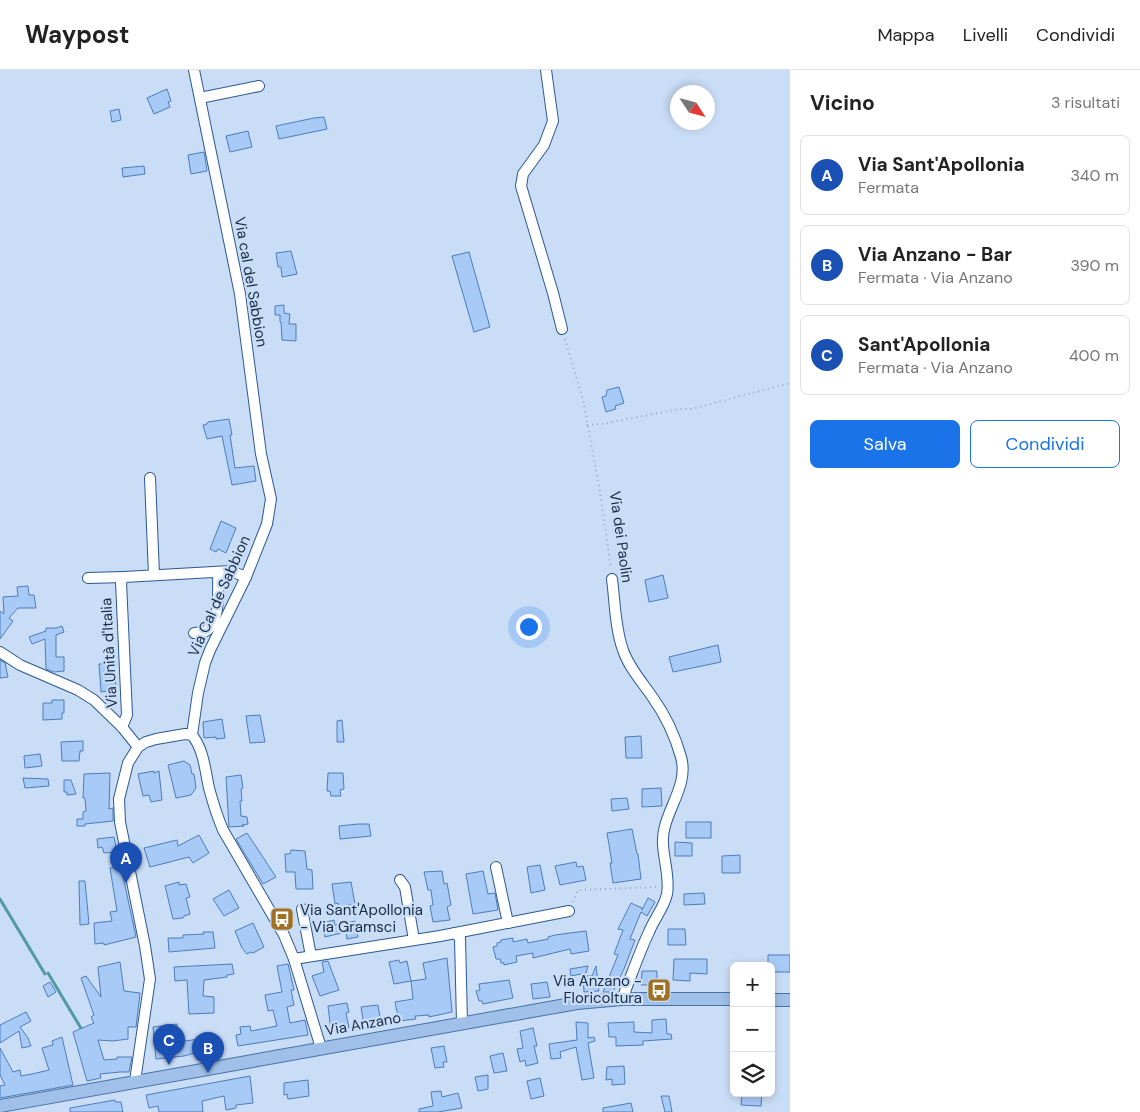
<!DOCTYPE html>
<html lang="it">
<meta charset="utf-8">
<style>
body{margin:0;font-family:"DM Sans",sans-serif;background:#f6f6f6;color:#222}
.controls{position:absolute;right:15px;bottom:15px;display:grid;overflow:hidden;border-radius:8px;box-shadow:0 2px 8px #0003}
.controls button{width:45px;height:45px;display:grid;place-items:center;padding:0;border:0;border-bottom:1px solid #e0e0e0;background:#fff;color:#222;font:25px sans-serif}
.compass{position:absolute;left:670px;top:15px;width:45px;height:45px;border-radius:50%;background:#fff;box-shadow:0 2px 8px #0003;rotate:126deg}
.you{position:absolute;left:528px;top:556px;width:18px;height:18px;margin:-12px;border:4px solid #fff;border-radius:50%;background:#1a73e8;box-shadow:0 0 0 8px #1a73e833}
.badge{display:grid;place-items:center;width:32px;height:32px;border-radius:50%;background:#1a73e8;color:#fff;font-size:16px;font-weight:700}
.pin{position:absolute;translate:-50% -41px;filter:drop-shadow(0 1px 2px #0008)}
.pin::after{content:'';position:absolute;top:26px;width:18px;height:15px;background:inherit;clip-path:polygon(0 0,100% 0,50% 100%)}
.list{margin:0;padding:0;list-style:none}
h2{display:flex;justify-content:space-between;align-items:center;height:65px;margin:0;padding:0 20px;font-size:21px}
h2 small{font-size:16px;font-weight:400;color:#767676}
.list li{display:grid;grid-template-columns:32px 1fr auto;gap:15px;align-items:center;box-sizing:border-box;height:80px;margin:0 10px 10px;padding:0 10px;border:1px solid #e0e0e0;border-radius:8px}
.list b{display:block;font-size:19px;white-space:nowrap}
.list p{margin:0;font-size:16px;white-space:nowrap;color:#767676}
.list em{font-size:16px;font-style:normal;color:#767676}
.actions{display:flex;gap:10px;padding:15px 20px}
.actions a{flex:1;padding:11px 0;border:1px solid #1a73e8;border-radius:8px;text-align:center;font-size:18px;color:#1a73e8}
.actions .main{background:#1a73e8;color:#fff}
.icon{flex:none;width:28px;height:28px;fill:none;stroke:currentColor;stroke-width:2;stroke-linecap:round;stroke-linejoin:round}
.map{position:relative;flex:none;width:790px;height:1042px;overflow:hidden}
header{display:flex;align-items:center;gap:30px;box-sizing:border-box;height:70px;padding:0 25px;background:#fff;border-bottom:1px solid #e0e0e0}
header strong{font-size:24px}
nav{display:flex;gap:28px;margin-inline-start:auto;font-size:18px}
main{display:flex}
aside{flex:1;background:#fff}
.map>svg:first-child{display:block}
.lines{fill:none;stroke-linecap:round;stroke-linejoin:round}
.stream{stroke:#519aa1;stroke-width:3}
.building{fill:#a8caf7;stroke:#4e7cb7}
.minor-casing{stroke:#2b5890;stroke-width:12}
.major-casing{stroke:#4771a6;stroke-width:14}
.path{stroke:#94a8c1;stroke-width:2;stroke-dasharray:1 4;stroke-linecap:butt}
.minor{stroke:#fff;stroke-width:10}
.major{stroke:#a0c0e9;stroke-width:12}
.labels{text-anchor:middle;stroke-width:4.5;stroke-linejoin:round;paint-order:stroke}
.street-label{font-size:15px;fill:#182b43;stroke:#c9ddf7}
.poi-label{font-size:15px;fill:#182b43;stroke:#c9ddf7;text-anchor:start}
</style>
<header>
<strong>Waypost</strong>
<nav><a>Mappa</a><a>Livelli</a><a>Condividi</a></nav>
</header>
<main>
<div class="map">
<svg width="790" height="1042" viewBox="0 0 790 1042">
<rect width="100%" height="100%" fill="#c9ddf7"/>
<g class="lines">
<!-- stream -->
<g class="stream">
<path d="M0,829L45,904"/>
<path d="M48,903L82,960"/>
</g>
</g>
<!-- building -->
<g class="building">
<path d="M167,19L171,31L168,32L170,37L154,44L147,28Z"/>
<path d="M119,39L121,50L112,52L110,41Z"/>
<path d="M324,47L327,59L279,69L276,56L314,48Z"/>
<path d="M248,61L252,77L230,82L226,66Z"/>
<path d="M204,82L207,101L191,104L188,85Z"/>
<path d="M144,96L145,104L123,107L122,98Z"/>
<path d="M291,181L297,204L282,207L281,197H278L276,183Z"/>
<path d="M469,182L490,257L474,262L452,186Z"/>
<path d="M284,235V243L290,244L289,254H296V271L282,270L281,252H280V245H275V236Z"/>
<path d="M619,317L624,333L615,336L616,339L606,342L602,327L606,326L607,320Z"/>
<path d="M229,349L232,365H230L235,398L254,396L256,411L232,415L222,366L207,369L203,355L207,354L208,352Z"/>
<path d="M221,451L236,458L226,483L218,479L216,482L210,479Z"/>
<path d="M663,505L668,528L649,532L645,510Z"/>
<path d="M28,516L29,525H34L36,538H18L9,548L13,551L0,569V541L4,544L3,527L18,526L17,517Z"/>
<path d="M62,556L64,562L56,565V587H64V601L54,602L46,599L45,569L32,574L29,567L46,561V558H56Z"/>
<path d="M718,575L721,592L673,602L669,587Z"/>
<path d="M0,590L5,593L8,607L0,608Z"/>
<path d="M115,593L116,620L101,622L99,594Z"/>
<path d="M52,630H64V643H62V649L43,650V633H52Z"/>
<path d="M260,645L265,672L250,673L246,646Z"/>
<path d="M222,649L225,668L216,669V667L204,668L203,652Z"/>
<path d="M342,650L344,672H337V651Z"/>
<path d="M641,666L642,688H626L625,667Z"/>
<path d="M83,671V681H80L79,691H62L61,672Z"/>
<path d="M40,684L42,696L25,698L24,686Z"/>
<path d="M184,691L190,695L192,704H194L196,718L191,725L176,728L168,695Z"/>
<path d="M154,701V703L159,701L162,730L151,732L149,725L143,726L138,704Z"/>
<path d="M110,703L109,739L113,738V751L85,754V756H77V749H83V742L86,741L85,728H83L84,704Z"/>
<path d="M328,703H343L344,719L340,720L341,726H331L330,721H327Z"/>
<path d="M241,705L243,718L241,719L242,731H240L241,746L247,747L248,754L242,755L244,756L229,757L226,707Z"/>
<path d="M23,708L48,709L49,716L25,718Z"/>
<path d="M64,710H71L76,724L67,725V722H64Z"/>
<path d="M661,718L662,736L642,737V719Z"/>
<path d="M627,728L629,739L612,741L611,729Z"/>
<rect x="686" y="752" width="25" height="16"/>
<path d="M358,754H369L371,766L340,769L339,756Z"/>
<path d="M632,759L637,784H638L641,809L613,813L610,793H612L607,763Z"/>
<path d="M247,763L276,807L263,814L236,769Z"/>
<path d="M199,765L209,783L193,793L189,787L150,797L144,778L177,770L178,776Z"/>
<path d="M114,767L117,782L104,783L102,777L98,778L97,769Z"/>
<path d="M675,772L692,773V786H675Z"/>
<path d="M291,780L305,781L307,799L312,800L313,819H296L295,802H286L285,784H290Z"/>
<path d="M740,785V803H722V786Z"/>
<path d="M576,792L577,797L583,796L586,810L560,815L555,796Z"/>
<path d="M540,795L545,820L531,823L527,797Z"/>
<path d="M121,797L136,867L104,875V873L95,874L94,853L112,851L110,842L117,841L110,798Z"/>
<path d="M442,801L444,814L447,813L451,835L447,837L450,850L433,852L430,836L433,835L431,820H428L424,802Z"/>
<path d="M483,801L488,824L495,823L498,840L473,844L466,804Z"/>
<path d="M79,811H85L89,854L80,855Z"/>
<path d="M179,812V815L186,814L190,827L186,828L190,844L184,846L183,848L173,849L165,816Z"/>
<path d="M351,812L355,834L339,837L338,833L335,834L332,814Z"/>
<path d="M229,820L239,838L224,846L213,829Z"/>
<path d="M704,823L705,834L684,835V824Z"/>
<path d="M648,828L655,832L647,846L641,842L630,869L635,870L624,899L613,922H603L618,885L614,884L623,860L618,859L631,833L642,838V840Z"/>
<path d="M334,850L335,855L355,851L358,867L347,869L346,862L325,867L322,853Z"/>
<path d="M253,853L264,877L253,883L251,882L247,884L242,878L235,861Z"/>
<path d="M668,859H685L686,875H668Z"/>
<path d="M586,861L589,881L571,884L570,879L533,888V883L516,886L517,892L504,895V893H501L500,889H496L493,877L497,876V873L501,872V870L513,868V872L527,869L528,873L548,869V867L555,865Z"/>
<path d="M203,862H213L215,878L169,882L168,868H183V865L204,864Z"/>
<path d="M768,885H790V902H771V896H768Z"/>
<path d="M447,888L452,942L429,947V945L415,946L416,949L399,951L395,932L413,929L411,911L426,909L423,893Z"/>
<path d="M674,889H707V904L690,903V911L673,910Z"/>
<path d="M399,890L400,893L407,891L411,911L394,914L389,892Z"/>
<path d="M328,891L339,920L320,926L312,906L324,902L322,892Z"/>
<path d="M120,892L124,921L140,923L136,957H128V969L113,971L98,970L104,990L117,989V987H132L129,1002H120L100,1004L101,1008L87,1011L73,962L94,953L91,947L94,945L81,908L86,906L101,927L98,897Z"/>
<path d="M232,894L234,904L227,905V907L204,910L203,926L214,927V943L189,944L187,910L175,911L174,897Z"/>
<path d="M288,894L294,920H291L294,935L287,937L290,953L305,950L308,965L238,976L236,965L241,964L240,957L250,956L251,961L277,956L273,940L268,941L265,925L282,922L277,896Z"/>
<path d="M588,896L586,903L571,906L570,899Z"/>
<path d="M596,896L599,921L584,922L583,906H592Z"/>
<path d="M642,901H657V912L650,913V915H641Z"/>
<path d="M509,910L513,928L483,934L482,931H479L476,921L480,920L479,914Z"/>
<path d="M50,912L56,922L48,927L43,916Z"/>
<path d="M547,912L550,927L533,929L531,914Z"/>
<path d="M347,933L349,942L346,943L349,958L331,961L328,936Z"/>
<path d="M378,935L381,953L364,956L361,937Z"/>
<path d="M26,942L31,951L20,957L28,968L31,976L22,978L19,961L0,973V955Z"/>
<path d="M666,949L667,964H671L672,969L643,971V975L616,976V967H609L608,953L634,952V962L652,963V950Z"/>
<path d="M576,952L588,953V968L594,967L595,971L588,973L594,1008L582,1010L576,977L560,982L561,988L551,989L549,974L577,970Z"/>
<path d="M177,954L179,972L218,966L220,980L210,981V979L184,986L156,989L153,957Z"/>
<path d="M533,958L537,976H534L538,993L526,996L525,990L520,992L517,979L523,978L520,961Z"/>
<path d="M62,967L73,1015L0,1028V1016L5,1015L0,1005V978L13,1002L20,1000L21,1006L32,1004L49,1000L42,978L53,975L52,971Z"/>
<path d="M444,976L447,992H443L444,997L435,998L431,978Z"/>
<path d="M503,983L507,1001L494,1003L490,986Z"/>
<path d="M624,996L625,1014L612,1015V1009L606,1010L607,997Z"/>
<path d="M488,1005V1019L478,1021L475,1007Z"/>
<path d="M250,1006L253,1033L236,1035V1038L226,1040L224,1026L202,1031L203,1042H159L158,1036L149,1038L146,1025Z"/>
<path d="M540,1008L544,1026L531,1029L527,1011Z"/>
<path d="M308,1010L309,1026L288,1029L287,1024L284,1025V1013Z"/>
<path d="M441,1021L442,1027L458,1023L462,1038L438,1042H419V1039L433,1036L431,1022Z"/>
<path d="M742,1023H762L761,1036L741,1035Z"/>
<path d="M661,1026H669L672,1042H665Z"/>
<path d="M115,1030V1032H121L123,1042H70V1038Z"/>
<path d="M631,1033L633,1042H603V1038Z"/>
</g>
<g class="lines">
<!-- minor casing -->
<g class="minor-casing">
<g id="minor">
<path d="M546,0L553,51L544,75L523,104L521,116L553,223L562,259"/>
<path d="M200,28L259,16"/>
<path d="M150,408L154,505"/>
<path d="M88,508L124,507"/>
<path d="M612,509C615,532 615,558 623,580C629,598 643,613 653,628C666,646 675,666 681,687C688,712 671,733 665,756C658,778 671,802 667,824C664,838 654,849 649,862C639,883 631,907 622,929"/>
<path d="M194,563C198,562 203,563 206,561C221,552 218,517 218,502"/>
<path d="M0,582L20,595L78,620L94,630L122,657L138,677"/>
<path d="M122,657L127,645L121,512L124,507L231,501L246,507"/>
<path d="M192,665L198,623L205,593L210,580L246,507L267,454L271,429L261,384L240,224L194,0"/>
<path d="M496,797L508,853"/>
<path d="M400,810L405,817L414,870"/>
<path d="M302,839L311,886"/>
<path d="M455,863L460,868L462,953"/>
<path d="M294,889L440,866L569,841"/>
<path d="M135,1011L150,909L145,876L120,752L119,729L128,693L138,677L146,672L156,669L185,664L192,665C204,680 205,700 209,718C213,733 217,746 223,760L284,865L294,889L321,978"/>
</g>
</g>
<!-- major casing -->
<g class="major-casing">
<g id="major">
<path d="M771,930H790"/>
<path d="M0,1036L577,933L622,929H734"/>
</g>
</g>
<!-- path -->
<g class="path">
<path d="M565,269L583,330L600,422L611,499"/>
<path d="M587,355L602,354L679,339H692L790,313"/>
<path d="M573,832L578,820L658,817"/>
</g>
<!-- minor -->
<use href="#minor" class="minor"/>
<!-- major -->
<use href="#major" class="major"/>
</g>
<!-- icons -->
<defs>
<g id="bus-square" transform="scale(1.25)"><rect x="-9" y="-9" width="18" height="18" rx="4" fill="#a07124" stroke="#c9ddf7"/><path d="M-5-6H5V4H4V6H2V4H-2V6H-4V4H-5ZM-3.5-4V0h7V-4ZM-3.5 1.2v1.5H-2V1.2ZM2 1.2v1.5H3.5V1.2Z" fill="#fff"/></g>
</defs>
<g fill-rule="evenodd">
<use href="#bus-square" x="282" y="849"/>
<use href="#bus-square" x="659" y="920"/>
</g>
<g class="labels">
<!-- street labels -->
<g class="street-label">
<text transform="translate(251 212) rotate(80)" y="5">Via cal del Sabbion</text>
<text transform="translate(621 467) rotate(82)" y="5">Via dei Paolin</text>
<text transform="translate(219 526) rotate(-66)" y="5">Via Cal de Sabbion</text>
<text transform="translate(109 583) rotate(-93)" y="5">Via Unità d'Italia</text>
<text transform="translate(363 954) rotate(-10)" y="5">Via Anzano</text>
</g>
<!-- poi labels -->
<g class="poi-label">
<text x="300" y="845">Via Sant'Apollonia<tspan x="300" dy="17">- Via Gramsci</tspan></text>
<text x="642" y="916" text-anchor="end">Via Anzano -<tspan x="642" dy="17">Floricoltura</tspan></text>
</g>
</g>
</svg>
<div class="controls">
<button>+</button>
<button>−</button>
<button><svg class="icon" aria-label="layers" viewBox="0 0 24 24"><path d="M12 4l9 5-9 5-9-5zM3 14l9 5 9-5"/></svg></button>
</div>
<svg class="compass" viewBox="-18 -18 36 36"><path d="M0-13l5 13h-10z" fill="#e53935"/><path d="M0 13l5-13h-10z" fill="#767676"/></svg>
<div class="you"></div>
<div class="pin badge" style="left:126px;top:813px;background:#1a4fb4">A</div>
<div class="pin badge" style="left:208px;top:1003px;background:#1a4fb4">B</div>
<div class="pin badge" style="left:169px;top:995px;background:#1a4fb4">C</div>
</div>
<aside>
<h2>Vicino<small>3 risultati</small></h2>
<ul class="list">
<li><span class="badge" style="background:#1a4fb4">A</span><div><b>Via Sant'Apollonia</b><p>Fermata</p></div><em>340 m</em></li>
<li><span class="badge" style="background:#1a4fb4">B</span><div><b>Via Anzano - Bar</b><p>Fermata · Via Anzano</p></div><em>390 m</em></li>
<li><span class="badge" style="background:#1a4fb4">C</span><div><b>Sant'Apollonia</b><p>Fermata · Via Anzano</p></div><em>400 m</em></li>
</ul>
<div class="actions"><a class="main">Salva</a><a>Condividi</a></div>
</aside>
</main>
